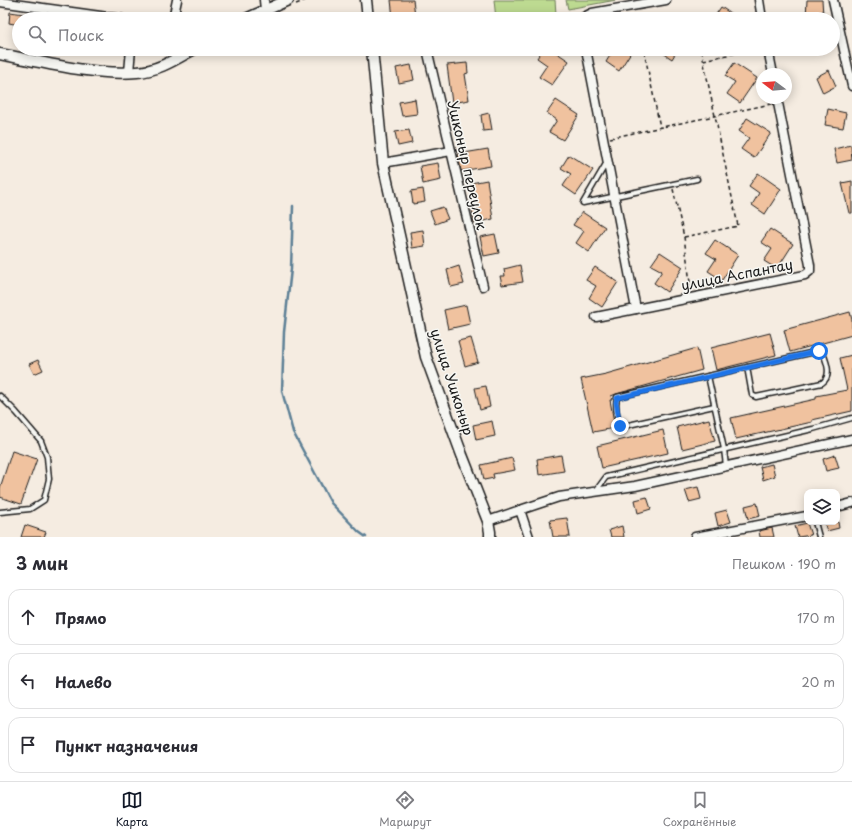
<!DOCTYPE html>
<html lang="ru">
<meta charset="utf-8">
<style>
body{margin:0;font-family:"Playpen Sans",sans-serif;background:#f7f7f7;color:#2b2b33}
.controls{position:absolute;right:12px;bottom:12px;display:grid;overflow:hidden;border-radius:8px;box-shadow:0 2px 10px #0003}
.controls button{width:36px;height:36px;display:grid;place-items:center;padding:0;border:0;border-bottom:1px solid #e1e1e2;background:#fff;color:#2b2b33;font:20px sans-serif}
.compass{position:absolute;left:756px;top:68px;width:36px;height:36px;border-radius:50%;background:#fff;box-shadow:0 2px 10px #0003;rotate:286deg}
.stop{position:absolute;width:12px;height:12px;margin:-9px;border:3px solid #1a73e8;border-radius:50%;background:#fff}
.stop.end{background:#1a73e8;border-color:#fff;box-shadow:0 1px 4px #0008}
.list{margin:0;padding:0;list-style:none}
h2{display:flex;justify-content:space-between;align-items:center;height:52px;margin:0;padding:0 16px;font-size:17px}
h2 small{font-size:13px;font-weight:400;color:#7c7c81}
.list li{display:grid;grid-template-columns:26px 1fr auto;gap:12px;align-items:center;box-sizing:border-box;height:56px;margin:0 8px 8px;padding:0 8px;border:1px solid #e1e1e2;border-radius:12px}
.list b{display:block;font-size:15px;white-space:nowrap}
.list em{font-size:13px;font-style:normal;color:#7c7c81}
.icon{flex:none;width:22px;height:22px;fill:none;stroke:currentColor;stroke-width:2;stroke-linecap:round;stroke-linejoin:round}
.map{position:relative;flex:none;width:852px;height:537px;overflow:hidden}
.search{position:absolute;background:#fff;box-shadow:0 2px 10px #0003;left:12px;right:12px;top:12px;height:44px;display:flex;align-items:center;gap:10px;box-sizing:border-box;padding:0 14px;border-radius:22px;color:#7c7c81;font-size:15px}
.sheet{height:244px;background:#fff}
nav{display:flex;justify-content:space-around;align-items:center;box-sizing:border-box;height:56px;border-top:1px solid #e1e1e2;background:#fff;font-size:11px;color:#7c7c81}
nav a{display:grid;justify-items:center;gap:2px}
nav .on{color:#111827}
.map>svg:first-child{display:block}
.green{fill:#bdda91;stroke:#6c7b56}
.lines{fill:none;stroke-linecap:round;stroke-linejoin:round}
.stream{stroke:#5c7f95;stroke-width:2.5}
.building{fill:#f0c29f;stroke:#1c1c1c}
.service-casing{stroke:#1c1c1c;stroke-width:7}
.minor-casing{stroke:#1c1c1c;stroke-width:11}
.tertiary-casing{stroke:#1c1c1c;stroke-width:13}
.path{stroke:#1c1c1c;stroke-width:1.5;stroke-dasharray:4 3;stroke-linecap:butt}
.service{stroke:#f6f6f2;stroke-width:4}
.minor{stroke:#f6f6f2;stroke-width:8}
.tertiary{stroke:#f6f6f2;stroke-width:10}
.route{stroke:#1a73e8;stroke-width:5}
.labels{text-anchor:middle;stroke-width:3;stroke-linejoin:round;paint-order:stroke}
.street-label{font-size:14px;fill:#1c1c1c;stroke:#f6f6f2}
</style>
<div class="map">
<svg width="852" height="537" viewBox="0 0 852 537">
<rect width="100%" height="100%" fill="#f5ece1"/>
<filter id="ink" filterUnits="userSpaceOnUse"><feTurbulence type="fractalNoise" baseFrequency=".025" numOctaves="2"/><feDisplacementMap in="SourceGraphic" scale="8" xChannelSelector="R" yChannelSelector="G"/><feConvolveMatrix kernelMatrix="1 2 1 2 8 2 1 2 1" color-interpolation-filters="sRGB"/></filter>
<g filter="url(#ink)">
<!-- green -->
<g class="green">
<path d="M494,0H555L556,14L512,19H496Z"/>
<path d="M566,0H616L568,9Z"/>
</g>
<g class="lines">
<!-- stream -->
<path class="stream" d="M293,206L291,269L284,332L282,391L293,432L331,503L359,532L366,537"/>
</g>
<!-- building -->
<g class="building">
<path d="M391,0H413L415,15L393,18Z"/>
<path d="M807,0H822L823,15L806,17Z"/>
<path d="M721,7L739,19H713Z"/>
<path d="M10,12L31,15V19H19V25L9,23Z"/>
<path d="M543,49H551L569,61L552,85L539,77L547,65L537,58Z"/>
<path d="M614,49H633L619,71L606,62Z"/>
<path d="M657,49H678L672,59Z"/>
<path d="M467,63L468,73L465,74L469,100L452,103L447,65Z"/>
<path d="M734,63L757,78L740,103L727,94L735,82L725,76Z"/>
<path d="M411,65L414,80L399,83L396,68Z"/>
<path d="M829,70L836,86L823,93L816,77Z"/>
<path d="M415,99L417,114L402,116L399,102Z"/>
<path d="M556,100L579,115L563,140L549,132L557,120L547,113Z"/>
<path d="M828,109L846,113L843,128L825,125Z"/>
<path d="M489,113L492,130L483,131L481,115Z"/>
<path d="M747,118L771,133L754,158L741,149L749,138L739,131Z"/>
<path d="M409,130L412,143L398,146L395,132Z"/>
<path d="M851,145L852,160L837,163L834,149Z"/>
<path d="M488,149L491,166L461,171L458,154Z"/>
<path d="M569,155L593,170L576,195L563,186L571,174L561,168Z"/>
<path d="M438,163L441,180L423,184L420,166Z"/>
<path d="M758,173L781,189L765,214L752,205L759,193L749,186Z"/>
<path d="M487,180L493,219L474,223L472,210L477,209L471,183Z"/>
<path d="M852,181V213H849L842,183Z"/>
<path d="M423,189L425,202L413,204L411,191Z"/>
<path d="M443,207L448,219L435,224L430,211Z"/>
<path d="M582,212L605,227L589,252L576,243L584,231L573,225Z"/>
<path d="M770,229L793,244L777,269L764,261L772,249L761,242Z"/>
<path d="M423,230L425,246L412,248L410,232Z"/>
<path d="M495,234L499,253L484,256L480,237Z"/>
<path d="M715,240L738,255L722,280L708,271L716,259L706,253Z"/>
<path d="M660,252L683,267L667,292L654,283L662,271L651,265Z"/>
<path d="M520,265L523,282L502,285L500,276H505L504,269Z"/>
<path d="M459,266L464,284L451,287L447,270Z"/>
<path d="M595,267L618,282L602,307L589,298L596,286L586,280Z"/>
<path d="M466,305L470,324L448,329L444,310Z"/>
<path d="M850,312L852,320V335L790,352L784,330Z"/>
<path d="M770,333L776,355L716,370L711,348Z"/>
<path d="M471,338L478,362L465,366L458,341Z"/>
<path d="M697,348L702,370L616,394L611,396L612,400H610L615,428L593,432L581,379L606,374Z"/>
<path d="M852,355V411L812,420V422L736,439L731,418L816,399V396L847,390L840,358Z"/>
<path d="M38,360L43,370L34,374L29,364Z"/>
<path d="M486,386L490,407L480,410L475,388Z"/>
<path d="M709,419L715,441L682,449L677,427Z"/>
<path d="M492,421L495,436L476,440L473,425Z"/>
<path d="M663,430L668,453L602,468L597,446Z"/>
<path d="M12,451L37,459L21,504L0,497V488Z"/>
<path d="M561,455L564,471L539,475L537,459Z"/>
<path d="M835,455L839,468L826,471L823,459Z"/>
<path d="M512,458L515,470L493,474L494,478L484,480L481,465Z"/>
<path d="M772,464L775,476L763,480L760,467Z"/>
<path d="M698,487L701,499L689,502L685,490Z"/>
<path d="M647,497L651,509L638,513L635,500Z"/>
<path d="M757,503L760,516L748,519L745,506Z"/>
<path d="M727,510L731,522L718,526L715,513Z"/>
<path d="M567,518L570,537H553L550,520Z"/>
<path d="M824,522H838L839,528L827,531Z"/>
<path d="M807,523L811,535L798,537L795,526Z"/>
<path d="M25,525L46,532L44,537H21Z"/>
<path d="M622,526L624,537H611L609,530Z"/>
<path d="M772,528L774,537H760L759,531Z"/>
</g>
<g class="lines">
<!-- service casing -->
<g class="service-casing">
<g id="service">
<path d="M607,162L583,203L697,179"/>
<path d="M708,376L617,397C615,406 617,417 620,426H624L714,406"/>
<path d="M0,396L16,412L41,441L47,457L49,479L44,500L30,509L0,512"/>
<path d="M726,466L724,449L708,376L819,351L823,353C827,363 832,376 822,383L756,397L752,395L747,367"/>
<path d="M595,492L606,477L813,429L852,418"/>
<path d="M815,522L819,537"/>
</g>
</g>
<!-- minor casing -->
<g class="minor-casing">
<g id="minor">
<path d="M264,0L265,10"/>
<path d="M759,0L762,19"/>
<path d="M833,0L852,86"/>
<path d="M0,2L122,19"/>
<path d="M173,19L177,0"/>
<path d="M584,19V17L592,13L666,0"/>
<path d="M427,49L483,286"/>
<path d="M586,49L636,309"/>
<path d="M768,49L773,74"/>
<path d="M129,72L131,49"/>
<path d="M383,163L451,151"/>
<path d="M596,317L805,275L810,271V265L777,98"/>
<path d="M837,507L852,503"/>
<path d="M520,510L559,497L635,486L852,439"/>
<path d="M488,521L520,510L529,537"/>
<path d="M695,537L807,516"/>
</g>
</g>
<!-- tertiary casing -->
<g class="tertiary-casing">
<g id="tertiary">
<path d="M366,0L368,19"/>
<path d="M246,19L288,0"/>
<path d="M372,49L383,163L426,357L462,455L488,521L490,532V537"/>
<path d="M0,54C42,62 95,76 137,72C158,71 176,59 194,49"/>
</g>
</g>
<!-- path -->
<g class="path">
<path d="M296,4L306,0"/>
<path d="M644,51L660,127"/>
<path d="M703,60L756,49"/>
<path d="M610,138L771,104"/>
<path d="M673,189L684,237L691,290"/>
<path d="M684,237L738,226L701,49"/>
</g>
<!-- service -->
<use href="#service" class="service"/>
<!-- minor -->
<use href="#minor" class="minor"/>
<!-- tertiary -->
<use href="#tertiary" class="tertiary"/>
</g>
</g>
<g class="lines" filter="url(#ink)">
<!-- route -->
<path class="route" d="M620,426L616,402L617,398L819,351"/>
</g>
<g class="labels">
<!-- street labels -->
<g class="street-label">
<text transform="translate(467 165) rotate(77)" y="5">Ушконыр переулок</text>
<text transform="translate(737 275) rotate(-11)" y="5">улица Аспантау</text>
<text transform="translate(452 382) rotate(72)" y="5">улица Ушконыр</text>
</g>
</g>
</svg>
<div class="controls">
<button><svg class="icon" aria-label="layers" viewBox="0 0 24 24"><path d="M12 4l9 5-9 5-9-5zM3 14l9 5 9-5"/></svg></button>
</div>
<svg class="compass" viewBox="-18 -18 36 36"><path d="M0-13l5 13h-10z" fill="#e53935"/><path d="M0 13l5-13h-10z" fill="#7c7c81"/></svg>
<div class="stop" style="left:819px;top:351px"></div>
<div class="stop end" style="left:620px;top:426px"></div>
<div class="search"><svg class="icon" aria-label="search" viewBox="0 0 24 24"><circle cx="10" cy="10" r="6"/><path d="M15 15l6 6"/></svg>Поиск</div>
</div>
<section class="sheet">
<h2>3 мин<small>Пешком · 190 m</small></h2>
<ul class="list">
<li><svg class="icon" aria-label="ahead" viewBox="0 0 24 24"><path d="M12 20V5M6 11l6-6 6 6"/></svg><div><b>Прямо</b></div><em>170 m</em></li>
<li><svg class="icon" aria-label="left" viewBox="0 0 24 24"><path d="M17 20v-9H6M10 6l-5 5 5 5"/></svg><div><b>Налево</b></div><em>20 m</em></li>
<li><svg class="icon" aria-label="arrive" viewBox="0 0 24 24"><path d="M6 21V4h12l-3 4 3 4H6"/></svg><div><b>Пункт назначения</b></div></li>
</ul>
</section>
<nav>
<a class="on"><svg class="icon" aria-label="map" viewBox="0 0 24 24"><path d="M3 6l6-2 6 2 6-2v14l-6 2-6-2-6 2zM9 4v14M15 6v14"/></svg>Карта</a>
<a><svg class="icon" aria-label="directions" viewBox="0 0 24 24"><path d="M12 3l9 9-9 9-9-9zM9 14v-3h6M13 9l2 2-2 2"/></svg>Маршрут</a>
<a><svg class="icon" aria-label="saved" viewBox="0 0 24 24"><path d="M7 4h10v16l-5-4-5 4z"/></svg>Сохранённые</a>
</nav>
